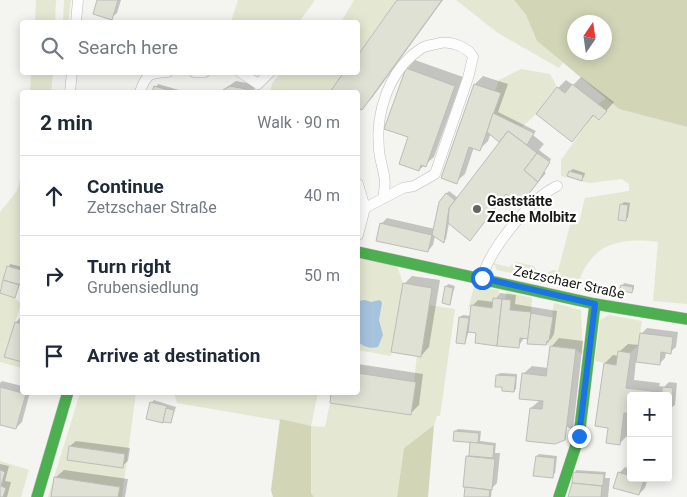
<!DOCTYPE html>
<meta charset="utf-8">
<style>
body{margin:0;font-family:Roboto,sans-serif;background:#f2f2f3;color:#1f2937}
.controls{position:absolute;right:15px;bottom:15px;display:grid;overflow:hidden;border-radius:5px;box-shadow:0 2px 12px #0003}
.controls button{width:45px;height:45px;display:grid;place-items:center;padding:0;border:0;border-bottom:1px solid #e0e1e3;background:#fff;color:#1f2937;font:25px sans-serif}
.compass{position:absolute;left:567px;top:15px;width:45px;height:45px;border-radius:50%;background:#fff;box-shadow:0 2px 12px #0003;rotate:13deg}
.stop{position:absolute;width:15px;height:15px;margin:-11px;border:4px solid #1a73e8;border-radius:50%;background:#fff}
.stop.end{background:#1a73e8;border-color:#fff;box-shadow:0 1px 5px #0008}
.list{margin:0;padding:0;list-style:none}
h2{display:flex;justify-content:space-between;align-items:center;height:65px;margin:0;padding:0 20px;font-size:21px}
h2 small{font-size:16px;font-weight:400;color:#747a83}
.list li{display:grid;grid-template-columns:32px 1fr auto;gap:15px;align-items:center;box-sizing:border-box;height:80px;padding:0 20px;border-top:1px solid #e0e1e3}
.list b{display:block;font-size:19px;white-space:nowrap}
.list p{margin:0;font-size:16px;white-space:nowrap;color:#747a83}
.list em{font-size:16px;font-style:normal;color:#747a83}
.icon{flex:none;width:28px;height:28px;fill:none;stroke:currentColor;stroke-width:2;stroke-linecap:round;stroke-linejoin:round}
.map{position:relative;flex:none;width:687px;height:497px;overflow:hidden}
.search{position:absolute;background:#fff;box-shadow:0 2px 12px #0003;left:20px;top:20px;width:340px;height:55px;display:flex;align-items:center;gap:12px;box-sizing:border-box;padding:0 18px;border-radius:5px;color:#747a83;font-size:19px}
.panel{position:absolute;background:#fff;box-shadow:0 2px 12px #0003;left:20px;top:90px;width:340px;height:305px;border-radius:5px}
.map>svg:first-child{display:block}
.green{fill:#e4e7d1;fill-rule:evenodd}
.forest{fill:#d2d6b7;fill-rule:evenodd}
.water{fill:#a6c3de}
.shadow{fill:#0003}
.building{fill:#dfe1d4;stroke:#bcbcba}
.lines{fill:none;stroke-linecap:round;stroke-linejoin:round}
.lane-casing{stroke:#bbbbb8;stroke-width:11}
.fast-casing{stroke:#bbbbb8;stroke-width:12}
.lane{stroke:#fdfdfd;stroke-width:10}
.fast{stroke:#4caf50;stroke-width:11}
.route{stroke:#1a73e8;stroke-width:6}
.poi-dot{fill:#666662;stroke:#fff;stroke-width:2}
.labels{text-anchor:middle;stroke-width:4.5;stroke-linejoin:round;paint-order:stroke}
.poi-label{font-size:14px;font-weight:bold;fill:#191916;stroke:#fff;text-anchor:start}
.street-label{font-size:14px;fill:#191916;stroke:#fff}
</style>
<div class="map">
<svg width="687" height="497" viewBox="0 0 687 497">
<rect width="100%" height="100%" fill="#f4f4f0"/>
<!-- green -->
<g class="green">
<path d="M36,0H56L55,22H35Z"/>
<path d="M64,0H71L68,22H63Z"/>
<path d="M238,0H315L299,22H231Z"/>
<path d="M354,0H397L358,55V22H341Z"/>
<path d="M456,0H514L526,15L537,41L563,63L559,68L498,33Z"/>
<path d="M521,69L550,74L557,87L536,114L522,127L493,113L500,93L495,91L499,80Z"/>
<path d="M31,73H53L51,92H30Z"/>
<path d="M280,73H344L330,92H270L272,84Z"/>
<path d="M606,98L619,109L687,127V304L653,301L658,242C618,237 591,244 578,284L545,280L547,273L553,270L558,271L571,221L579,223L585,198L629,191V184L622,179L589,183L561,176V160L593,115L600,120L607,111L598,104ZM620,204L628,205L626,221L618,220Z"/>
<path d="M22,172V286L3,280L0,290V212L17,191Z"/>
<path d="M358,258L397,266L403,283L391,356L358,350Z"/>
<path d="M516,262L534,266L537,271L536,278L497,270L493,263L509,267Z"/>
<path d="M474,286L499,290L498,298H493L492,308L471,305L468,310Z"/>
<path d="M507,292L532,298L531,312L510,310L511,300L505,299Z"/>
<path d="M0,293L15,298L21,304L4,356L22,362V368L0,362Z"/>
<path d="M554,303L581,310L583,355L575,349L546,345L547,341H549Z"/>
<path d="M429,305L455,309L440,416H437L434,425L404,448L397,497H314L311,493V426L177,403L174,393H318L311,426L325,427L330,403L410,415L417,356L421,357Z"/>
<path d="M609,315L642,321L638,346L616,365L595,361L600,320Z"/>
<path d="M80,393H136L122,497H48Z"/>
<path d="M0,461L29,470L21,497H3L6,488L1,486Z"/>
</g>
<!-- forest -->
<g class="forest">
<path d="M514,0H687V127L619,109L537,41L526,15ZM574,22H604V52H574Z"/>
<path d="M280,419L311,426V493L314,497H273L271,490Z"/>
<path d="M434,425L428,497H397L404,448Z"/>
</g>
<!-- water -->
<path class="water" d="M365,300L371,302L380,300L382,303L379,320L383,335L378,347C371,349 364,347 358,342V301Z"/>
<!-- shadow -->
<g class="shadow">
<path d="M99,0H121L117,13L111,18Z"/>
<path d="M399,0H443L372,98L358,112V92H331L346,72H358V57Z"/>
<path d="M415,60L463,77L434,157L419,170L409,137L407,69Z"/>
<path d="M483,76L508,84L498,112L536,131L533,135L544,144L539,150L551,159L544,172L546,173L520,204L507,193L470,239L449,223L446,239L444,241L435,236L433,245L428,251L381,224L387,218L435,229L441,202L447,193L449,191L458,198L505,137L491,133L488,141L480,149L474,147L465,174L456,182L475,84Z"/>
<path d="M581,77L614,102L599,119L594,115L572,140L558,88L566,80L573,85Z"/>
<path d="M236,81L252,84L256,92H220Z"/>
<path d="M158,84L186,92H153Z"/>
<path d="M573,169L585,173L584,177L581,179L570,171Z"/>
<path d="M624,202L630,203L628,217L626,220L621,205Z"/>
<path d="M10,264L22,267V279L15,296L1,292Z"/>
<path d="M412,276L440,280L429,347L421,356L404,284Z"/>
<path d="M624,283L634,285V289L631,292L621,289Z"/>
<path d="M448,284L455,286L450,304L446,287Z"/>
<path d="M500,293L516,295L515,304L557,311L554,334L551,339L546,344L524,338L518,347L469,331L465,343L460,317L463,315L471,316L472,306L478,300L494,302Z"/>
<path d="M21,317H22V361L5,356L16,322Z"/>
<path d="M647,328L678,332L676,347L670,352H666L665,358L659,364L636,360L634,380L660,383L659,386L664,387L669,382L677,383L675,405L668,410V396H631L627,436L619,444L609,427L605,363L613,355L619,356V352L628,344L640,345L641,334Z"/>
<path d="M559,338L583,341L573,430L531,408L540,400L523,374L532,366L548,368L551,347Z"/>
<path d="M358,364L423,374L419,405L410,414L358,392Z"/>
<path d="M500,373L517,374L516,389L514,391L503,386L497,375Z"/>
<path d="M2,381L22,386V392H30L22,422L16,428L0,424V383Z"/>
<path d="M154,400L176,407L171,422L151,403Z"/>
<path d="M458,429L481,431L480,441L496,443L495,453H500L497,483L492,488L491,497H465L468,456L470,454L471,441L455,431Z"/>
<path d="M76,441L130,448L128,461L122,466L70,446Z"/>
<path d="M539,454L557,456L555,474L537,456Z"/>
<path d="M0,464L9,466L5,481L11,482L7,497H0Z"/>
<path d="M625,467L631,469V478H648L645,488L639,494L619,473Z"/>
<path d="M64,470L128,479L125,497H53L55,478Z"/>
<path d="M576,470L606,472L605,478H610L608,497H569Z"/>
</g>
<!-- building -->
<g class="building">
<path d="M97,0H118L112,20L93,14Z"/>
<path d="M397,0H442L362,110L358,108V92H330L344,72H358V55Z"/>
<path d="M406,68L455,86L426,167L421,165L419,171L399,164L408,137L384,129Z"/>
<path d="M474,84L501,93L480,151L469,147L457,184L441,178Z"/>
<path d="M572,84L607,111L599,120L593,115L572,142L536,114L557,87L565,93Z"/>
<path d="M154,86L176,92H152Z"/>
<path d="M230,86L246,89L248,92H220Z"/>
<path d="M493,113L534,133L527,145L508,131L499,142L487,132Z"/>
<path d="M508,131L537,153L524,170L538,182L520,205L506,194L470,241L448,223L449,208Z"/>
<path d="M537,153L550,162L538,182L524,170Z"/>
<path d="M569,171L583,175L582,181L567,176Z"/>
<path d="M446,193L455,200L449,208L444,243L432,235L439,202Z"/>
<path d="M620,204L628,205L626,221L618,220Z"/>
<path d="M380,223L432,235L428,252L376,241Z"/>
<path d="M7,266L22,270L21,285L3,280Z"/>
<path d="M3,280L19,285L15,298L0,293Z"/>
<path d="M403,283L432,288L421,357L391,352Z"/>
<path d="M621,285L633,287L632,293L619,290Z"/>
<path d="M445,286L453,288L450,305L442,303Z"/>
<path d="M493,298L502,299L497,346L475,343L476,333L468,332L471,305L492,308Z"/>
<path d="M502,299L511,300L510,310L531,312L528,339L520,338L519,348L497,346Z"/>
<path d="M531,313L553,317L549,341H547L546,345L527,344Z"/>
<path d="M459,317L469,318L465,344L456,343Z"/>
<path d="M15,322L22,324V362L4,357Z"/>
<path d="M640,333L673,337L671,354L661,352L660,365L636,362Z"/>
<path d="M550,346L576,349L565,440L555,444L526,441L530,408L542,409L543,401L519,399L522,373L546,376Z"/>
<path d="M618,351L631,353L626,388L652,391V396H631V414L624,413L620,445L606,443L608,428L595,426L604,363L616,365Z"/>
<path d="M358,373L416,382L411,415L330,403L331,392H358Z"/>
<path d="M496,375L516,376L514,392L502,391V387H495Z"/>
<path d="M0,387L26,394L16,429L0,425Z"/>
<path d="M662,387L673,388L670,412L668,396H652V391L662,392Z"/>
<path d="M150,402L167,406L163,423L146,419Z"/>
<path d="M166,408L174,410L171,423L163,422Z"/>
<path d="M454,431L479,433L478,443L453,441Z"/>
<path d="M470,442L494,445L493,458L469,456Z"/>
<path d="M69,446L125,454L123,468L67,460Z"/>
<path d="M466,456L495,459L492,490L463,487Z"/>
<path d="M536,456L555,458L553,478L533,476Z"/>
<path d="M0,470L5,472L1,486L6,488L3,497H0Z"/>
<path d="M573,472L604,474L603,486L572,483Z"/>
<path d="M618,472L631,476V478L644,480L639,495L613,488Z"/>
<path d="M54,477L120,487L118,497H51Z"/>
<path d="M572,483L602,486L601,497H568Z"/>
<path d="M465,487L490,490L489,497H464Z"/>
</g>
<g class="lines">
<!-- lane casing -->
<g class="lane-casing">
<g id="lane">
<path d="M76,22L78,0"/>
<path d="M194,72H205"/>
<path d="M240,72L258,84L270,72"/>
<path d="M70,92L72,72"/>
<path d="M140,92C146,74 149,73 168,72"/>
<path d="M358,184L365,208L358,235"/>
<path d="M365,208L403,188L414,186L435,174L468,78L473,57C468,47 451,41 440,43C434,45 427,45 422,48C389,69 375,113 379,150C381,171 388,174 383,198"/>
<path d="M482,278C490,249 530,199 557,186"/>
</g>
</g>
<!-- fast casing -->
<g class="fast-casing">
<g id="fast">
<path d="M358,252L595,304L687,319"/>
<path d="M37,497L68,392"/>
<path d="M559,497L579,436L595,304"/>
</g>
</g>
<!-- lane -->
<use href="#lane" class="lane"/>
<!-- fast -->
<use href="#fast" class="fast"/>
</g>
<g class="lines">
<!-- route -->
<path class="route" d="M482,278L595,304L579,436"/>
</g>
<!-- markers -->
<circle class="poi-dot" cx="477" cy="209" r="5"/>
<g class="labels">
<!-- poi labels -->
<g class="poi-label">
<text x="487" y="206">Gaststätte<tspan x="487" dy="16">Zeche Molbitz</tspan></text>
</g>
<!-- street labels -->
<g class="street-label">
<text transform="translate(569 282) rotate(12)" y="5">Zetzschaer Straße</text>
</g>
</g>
</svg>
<div class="controls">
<button>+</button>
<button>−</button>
</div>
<svg class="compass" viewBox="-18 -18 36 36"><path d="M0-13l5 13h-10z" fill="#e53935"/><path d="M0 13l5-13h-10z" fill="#747a83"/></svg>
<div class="stop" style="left:482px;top:278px"></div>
<div class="stop end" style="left:579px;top:436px"></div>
<div class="search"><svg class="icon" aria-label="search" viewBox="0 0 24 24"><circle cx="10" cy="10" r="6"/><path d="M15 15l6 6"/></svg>Search here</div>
<section class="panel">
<h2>2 min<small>Walk · 90 m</small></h2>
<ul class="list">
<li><svg class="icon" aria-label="ahead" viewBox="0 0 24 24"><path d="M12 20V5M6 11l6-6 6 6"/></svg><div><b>Continue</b><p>Zetzschaer Straße</p></div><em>40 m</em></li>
<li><svg class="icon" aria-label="right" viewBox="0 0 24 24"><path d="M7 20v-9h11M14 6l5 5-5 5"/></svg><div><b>Turn right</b><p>Grubensiedlung</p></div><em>50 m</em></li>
<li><svg class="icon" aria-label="arrive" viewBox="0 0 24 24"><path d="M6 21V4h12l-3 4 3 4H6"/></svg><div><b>Arrive at destination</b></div></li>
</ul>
</section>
</div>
